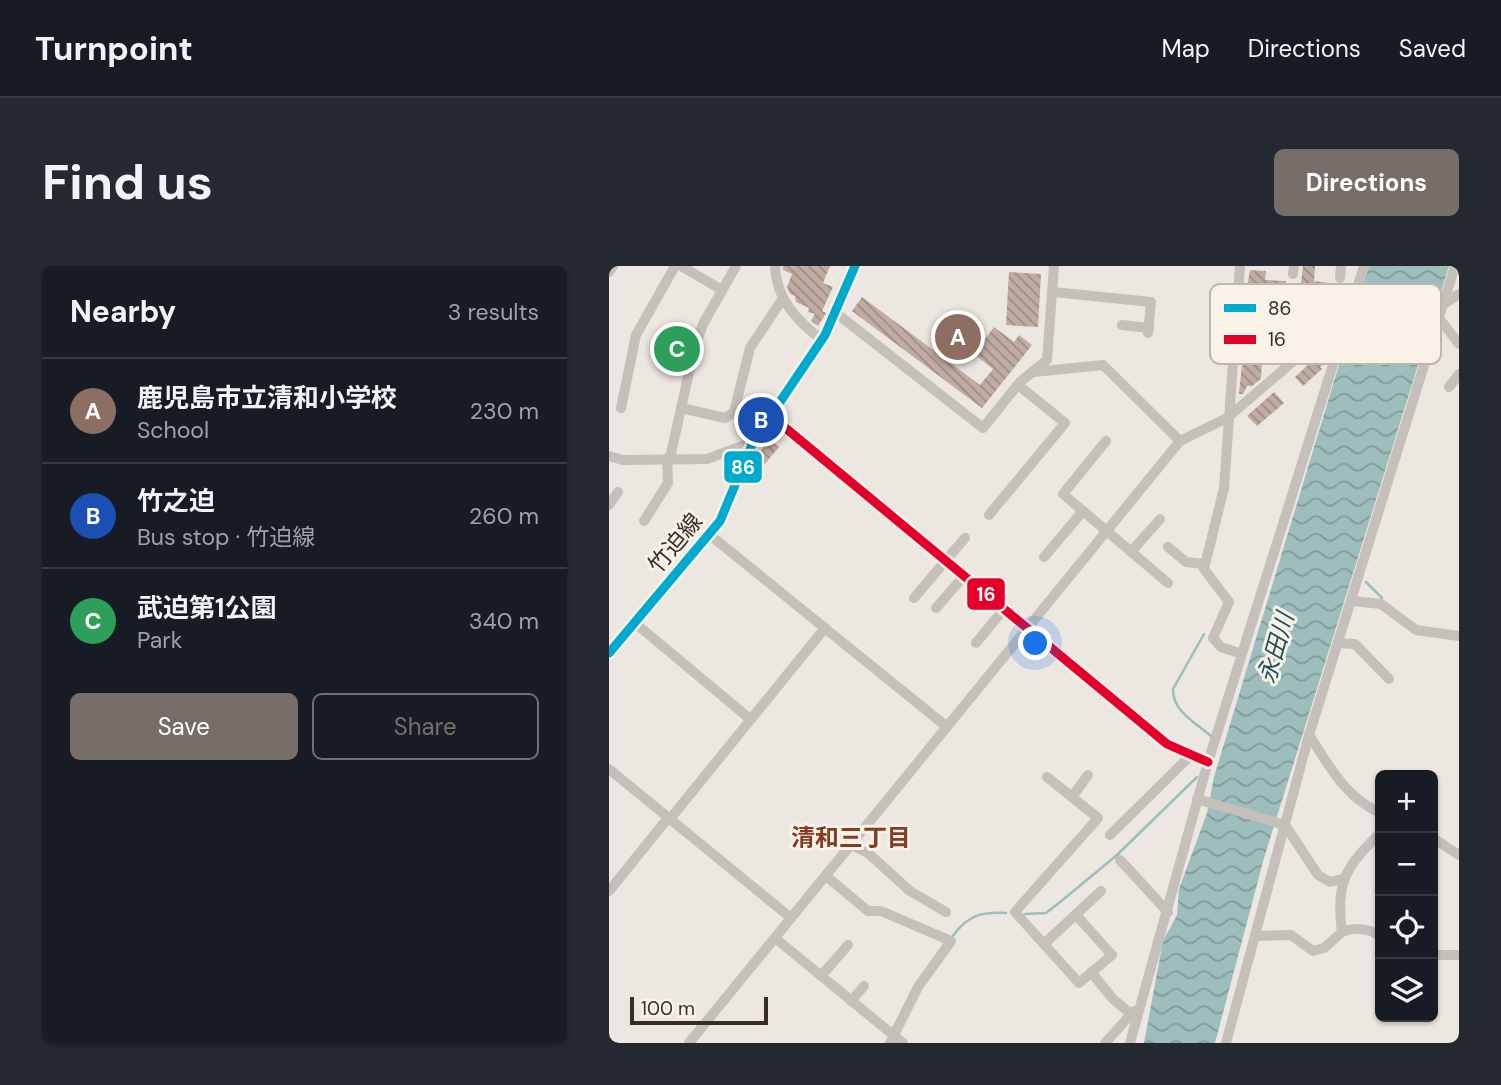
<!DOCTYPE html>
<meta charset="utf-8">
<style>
body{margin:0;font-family:"DM Sans","Noto Sans JP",sans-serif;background:#242831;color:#f1f3f6}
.controls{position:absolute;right:21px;bottom:21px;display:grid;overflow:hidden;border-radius:10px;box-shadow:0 2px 5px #0004}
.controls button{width:63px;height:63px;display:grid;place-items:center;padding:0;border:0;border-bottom:2px solid #363941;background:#171b24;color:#f1f3f6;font:35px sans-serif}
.scale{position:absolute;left:21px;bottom:18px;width:138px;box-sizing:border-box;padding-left:7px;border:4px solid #372d28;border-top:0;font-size:19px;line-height:24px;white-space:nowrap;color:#372d28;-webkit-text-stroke:5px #f9f2e9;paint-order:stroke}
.you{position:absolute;left:427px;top:378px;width:24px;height:24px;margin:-18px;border:5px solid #fff;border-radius:50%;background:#1a73e8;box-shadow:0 0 0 10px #1a73e833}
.badge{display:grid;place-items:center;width:46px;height:46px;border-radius:50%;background:#776e69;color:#fff;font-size:23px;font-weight:700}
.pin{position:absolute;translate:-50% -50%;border:4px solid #fff;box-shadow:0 2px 7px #0006}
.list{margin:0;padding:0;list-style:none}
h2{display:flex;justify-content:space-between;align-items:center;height:91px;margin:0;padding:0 28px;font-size:30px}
h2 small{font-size:23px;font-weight:400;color:#9ea1a6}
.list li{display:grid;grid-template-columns:46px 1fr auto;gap:21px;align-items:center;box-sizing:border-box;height:105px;padding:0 28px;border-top:2px solid #363941}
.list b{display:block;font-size:26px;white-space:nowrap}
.list p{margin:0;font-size:23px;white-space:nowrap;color:#9ea1a6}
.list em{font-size:23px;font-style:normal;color:#9ea1a6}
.actions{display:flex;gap:14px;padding:21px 28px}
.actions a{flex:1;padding:16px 0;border:2px solid #776e69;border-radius:10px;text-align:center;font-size:24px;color:#776e69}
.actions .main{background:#776e69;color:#fff}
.icon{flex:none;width:38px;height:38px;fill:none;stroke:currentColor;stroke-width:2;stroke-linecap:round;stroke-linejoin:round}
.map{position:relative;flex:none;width:850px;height:777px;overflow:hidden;border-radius:10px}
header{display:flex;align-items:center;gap:42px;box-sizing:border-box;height:98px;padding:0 35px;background:#171b24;border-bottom:2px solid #363941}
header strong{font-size:33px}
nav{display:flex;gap:38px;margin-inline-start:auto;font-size:24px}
.intro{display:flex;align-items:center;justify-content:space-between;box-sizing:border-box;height:168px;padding:0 42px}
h1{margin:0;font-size:49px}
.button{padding:18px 32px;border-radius:10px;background:#776e69;color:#fff;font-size:24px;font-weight:700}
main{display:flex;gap:42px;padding:0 42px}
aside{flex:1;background:#171b24;border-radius:10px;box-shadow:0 2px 5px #0004}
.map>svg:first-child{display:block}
.grass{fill:url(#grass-tufts)}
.water{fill:url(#water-waves)}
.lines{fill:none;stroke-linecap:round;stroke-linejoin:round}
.stream{stroke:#9ebdbd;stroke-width:2.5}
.building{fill:url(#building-back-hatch)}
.minor{stroke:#c6c0ba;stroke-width:10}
.bus-1-casing{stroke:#f9f2e9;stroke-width:14}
.bus-2-casing{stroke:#f9f2e9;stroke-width:14}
.bus-1{stroke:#00a9ce;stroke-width:9}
.bus-2{stroke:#e4002b;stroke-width:9}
.labels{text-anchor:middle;stroke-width:6;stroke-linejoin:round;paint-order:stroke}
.street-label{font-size:23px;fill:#372d28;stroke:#f9f2e9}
.water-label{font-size:24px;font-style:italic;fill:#1f5257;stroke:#f9f2e9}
.neighbourhood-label{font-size:24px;font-weight:bold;fill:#843c23;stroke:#f9f2e9}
.key{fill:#f9f2e9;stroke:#bfb7af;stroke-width:2}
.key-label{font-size:19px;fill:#372d28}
.line-badge{stroke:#f9f2e9;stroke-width:2.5}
.badge-label{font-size:19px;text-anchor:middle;font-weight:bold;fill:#fff}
</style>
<header>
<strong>Turnpoint</strong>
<nav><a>Map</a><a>Directions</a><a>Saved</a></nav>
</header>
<div class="intro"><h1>Find us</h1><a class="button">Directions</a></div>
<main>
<aside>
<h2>Nearby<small>3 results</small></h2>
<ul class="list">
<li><span class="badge" style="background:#8d6e63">A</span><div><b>鹿児島市立清和小学校</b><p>School</p></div><em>230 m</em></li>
<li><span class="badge" style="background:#1a4fb4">B</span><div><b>竹之迫</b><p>Bus stop · 竹迫線</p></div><em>260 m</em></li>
<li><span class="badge" style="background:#2e9e5b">C</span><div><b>武迫第1公園</b><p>Park</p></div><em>340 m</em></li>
</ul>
<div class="actions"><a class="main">Save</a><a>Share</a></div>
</aside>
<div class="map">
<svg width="850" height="777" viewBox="0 0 850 777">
<defs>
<pattern id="grass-tufts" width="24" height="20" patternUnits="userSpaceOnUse" patternTransform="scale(1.75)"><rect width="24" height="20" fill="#ced2bc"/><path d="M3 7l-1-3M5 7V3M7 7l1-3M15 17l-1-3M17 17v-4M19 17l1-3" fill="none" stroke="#b2b5a2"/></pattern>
<pattern id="water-waves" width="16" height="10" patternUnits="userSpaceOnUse" patternTransform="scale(1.75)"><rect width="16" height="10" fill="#9ebdbd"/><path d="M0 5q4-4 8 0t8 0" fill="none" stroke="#829a9a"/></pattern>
<pattern id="building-back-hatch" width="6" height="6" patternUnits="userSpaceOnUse" patternTransform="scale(1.75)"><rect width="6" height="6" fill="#c0aca3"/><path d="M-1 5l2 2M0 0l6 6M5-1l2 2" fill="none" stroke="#9d8c85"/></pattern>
</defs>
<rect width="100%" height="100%" fill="#ede7e1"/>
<!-- grass -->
<path class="grass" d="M63,67L83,73L75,97L53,93Z"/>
<!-- water -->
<path class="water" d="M760,0H840L655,592L606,777H535L554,675L568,649L570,623L598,547L605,511Z"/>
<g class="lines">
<!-- stream -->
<g class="stream">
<path d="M757,316L773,332"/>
<path d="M595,368L564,423C563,445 587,457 602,470"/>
<path d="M416,648L437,647L450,637L508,589L588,511"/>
<path d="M343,671C359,649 371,646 397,647"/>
</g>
</g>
<!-- building -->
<g class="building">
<path d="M174,0H221L214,17L224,21L213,45L217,47L209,60L202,55L206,48L199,46L200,42L187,36L186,30L181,28L178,21L183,8L174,4Z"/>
<path d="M694,0H706L705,15L734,19V41L725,39L724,51L711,62H708L710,42L689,41Z"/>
<path d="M641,4L657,5L656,14L677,15L676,22L683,23L676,30L673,63L708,65L698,73L673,75L672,85H663L661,95L653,94L652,113L643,120H638L634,128H630L637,57L658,59L661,23L638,21Z"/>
<path d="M400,6L432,8L429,61L397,59Z"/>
<path d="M253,31L371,119L384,103L365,88L385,61L405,76L410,69L423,79L373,142L243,45Z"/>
<path d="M719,76L722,80L713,92L717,96L711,101L713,103L694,120L686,111L703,95L700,92Z"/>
<path d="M665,126L675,137L648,160L638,150Z"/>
<path d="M160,173L170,181L154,200L146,193Z"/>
</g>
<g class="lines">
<!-- minor -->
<g class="minor">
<path d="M72,0L113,24"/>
<path d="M166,0C167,33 188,55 213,74"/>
<path d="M631,0L615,222L595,303L620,336L604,372L612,381L633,388"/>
<path d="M0,6L4,0"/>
<path d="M684,8L685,0"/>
<path d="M731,12L732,0"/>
<path d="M747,24L830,52L850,78"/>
<path d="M444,26L542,36L539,67"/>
<path d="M835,38L850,28"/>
<path d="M227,47L374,162L411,116L438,94L445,0"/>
<path d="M513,59L540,62"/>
<path d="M425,106L494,99L571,175"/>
<path d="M840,121L850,108"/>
<path d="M12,142L27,69L66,0"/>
<path d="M72,142L116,152L125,146L141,82L174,32"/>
<path d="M162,150L558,478L599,496"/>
<path d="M497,175L454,228L559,317"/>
<path d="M0,190L14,194L98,193L144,176"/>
<path d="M61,192L85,84L94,58L127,0"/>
<path d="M0,239L9,226"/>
<path d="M380,249L456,157L409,119"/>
<path d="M35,255L59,217L58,192"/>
<path d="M101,269L338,461"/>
<path d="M559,281L577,296L595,298"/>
<path d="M522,286L551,253"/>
<path d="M435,291L474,245"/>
<path d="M305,332L356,272"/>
<path d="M743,335L772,338L807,364L850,370"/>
<path d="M327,342L355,310"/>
<path d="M26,357L141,453"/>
<path d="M367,377L395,343"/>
<path d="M729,377L746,378L780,413"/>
<path d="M0,387L111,255L144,176L216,69L246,0"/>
<path d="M700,469C721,501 736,531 771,547"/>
<path d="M0,503L182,652"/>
<path d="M438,511L489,552L406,646L470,717L503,689L467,649"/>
<path d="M463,531L479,509"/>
<path d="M588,533L676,559L709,609L721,616L733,613"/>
<path d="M61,553L216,362"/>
<path d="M501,569L582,489"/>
<path d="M824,572L850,589"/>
<path d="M242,579L259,587L301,625L337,646"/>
<path d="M511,594L559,646"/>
<path d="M217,610L259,645H272L342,675L309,721L281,777"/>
<path d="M0,625L59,552"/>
<path d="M733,666C745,661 759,662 771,670"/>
<path d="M646,670L682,669L704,685L715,682L733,666C726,616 737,601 771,567"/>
<path d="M166,672L294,777"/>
<path d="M435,678L492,625"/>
<path d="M824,689H850"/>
<path d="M482,706L504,733L522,748"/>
<path d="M212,710L239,679"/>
<path d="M242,735L255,720"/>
<path d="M80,777L571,175L618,152L729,57L737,54"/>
<path d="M496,777L525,745"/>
<path d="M521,777L599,496L755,0"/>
<path d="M617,777L700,469L846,0"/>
</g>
<!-- bus-1 casing -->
<g class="bus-1-casing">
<path id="bus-1" d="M0,387L111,255L144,176L216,69L246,0"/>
</g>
<!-- bus-2 casing -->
<g class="bus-2-casing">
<path id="bus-2" d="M162,150L558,478L599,496"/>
</g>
<!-- bus-1 -->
<use href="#bus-1" class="bus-1"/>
<!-- bus-2 -->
<use href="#bus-2" class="bus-2"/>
</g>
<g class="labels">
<!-- street labels -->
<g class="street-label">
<text transform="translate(66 277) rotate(-50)" y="8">竹迫線</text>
</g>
<!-- water labels -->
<g class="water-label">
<text transform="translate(667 382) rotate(-74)" y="8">永田川</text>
</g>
<!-- neighbourhood labels -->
<g class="neighbourhood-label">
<text x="242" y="580">清和三丁目</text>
</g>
</g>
<!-- legend -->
<rect x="601" y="18" width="231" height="80" rx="10" class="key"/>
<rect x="615" y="38" width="32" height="8" fill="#00a9ce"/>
<rect x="615" y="69" width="32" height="9" fill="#e4002b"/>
<g class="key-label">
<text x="659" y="49">86</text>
<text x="659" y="80">16</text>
</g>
<g class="line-badge">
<rect x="114" y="184" width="40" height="34" rx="7" fill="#00a9ce"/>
<rect x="357" y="311" width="40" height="34" rx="7" fill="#e4002b"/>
</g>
<g class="badge-label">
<text x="134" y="208">86</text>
<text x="377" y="335">16</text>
</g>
</svg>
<div class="controls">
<button>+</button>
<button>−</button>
<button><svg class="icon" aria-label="locate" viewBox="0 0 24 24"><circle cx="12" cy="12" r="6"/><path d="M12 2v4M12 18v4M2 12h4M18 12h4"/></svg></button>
<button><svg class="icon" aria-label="layers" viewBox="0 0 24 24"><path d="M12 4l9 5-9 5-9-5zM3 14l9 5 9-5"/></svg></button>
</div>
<div class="scale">100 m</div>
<div class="you"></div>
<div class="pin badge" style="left:349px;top:71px;background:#8d6e63">A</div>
<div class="pin badge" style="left:152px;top:154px;background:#1a4fb4">B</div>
<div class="pin badge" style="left:68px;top:83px;background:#2e9e5b">C</div>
</div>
</main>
